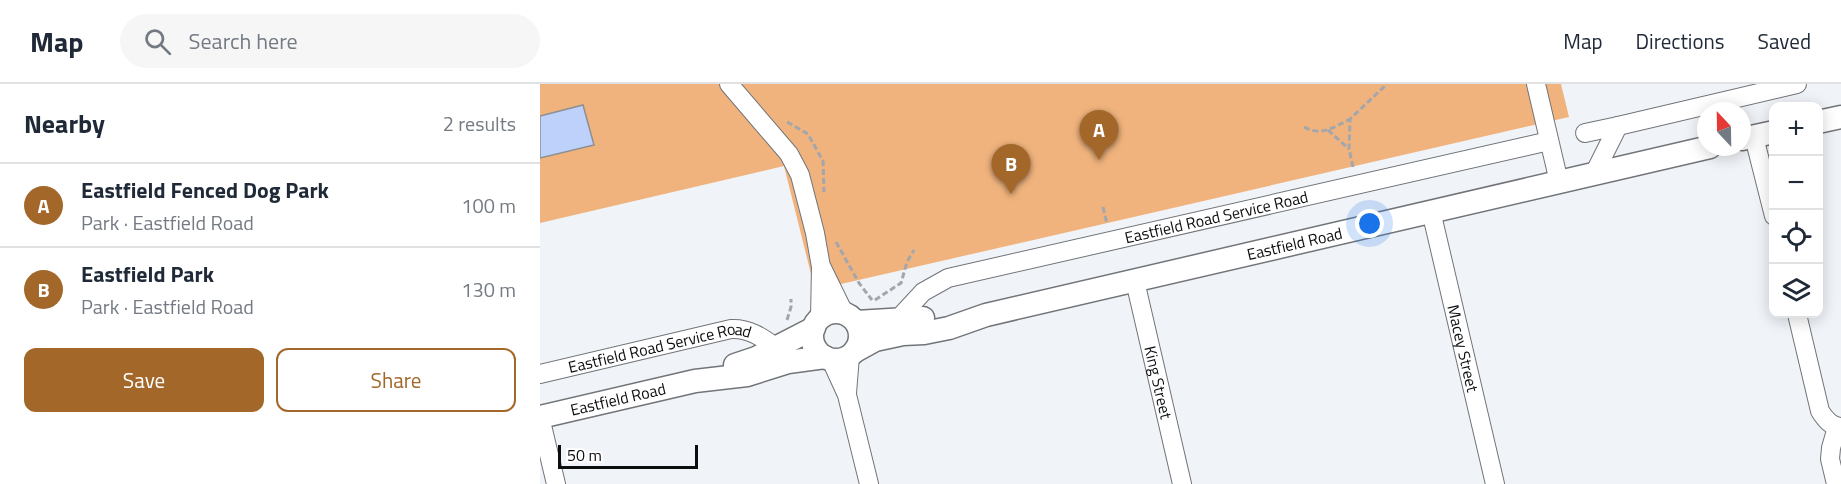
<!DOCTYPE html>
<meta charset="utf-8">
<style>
body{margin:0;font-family:"Titillium Web",sans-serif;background:#f6f6f7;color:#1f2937}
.controls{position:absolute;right:18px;top:18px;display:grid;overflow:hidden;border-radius:12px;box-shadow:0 3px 15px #0003}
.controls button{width:54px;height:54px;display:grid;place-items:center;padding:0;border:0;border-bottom:2px solid #e0e1e3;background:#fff;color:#1f2937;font:30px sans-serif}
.compass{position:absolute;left:1157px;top:18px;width:54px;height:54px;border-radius:50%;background:#fff;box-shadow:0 3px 15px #0003;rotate:338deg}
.scale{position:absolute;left:18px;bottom:15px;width:140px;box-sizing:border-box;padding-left:6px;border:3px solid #0c0d0f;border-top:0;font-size:16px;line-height:21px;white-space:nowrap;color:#0c0d0f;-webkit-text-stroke:4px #fff;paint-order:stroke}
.you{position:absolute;left:830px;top:140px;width:21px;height:21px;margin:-15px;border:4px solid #fff;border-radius:50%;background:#1a73e8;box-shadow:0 0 0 9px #1a73e833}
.badge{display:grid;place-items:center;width:39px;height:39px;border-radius:50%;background:#a3672a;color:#fff;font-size:20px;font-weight:700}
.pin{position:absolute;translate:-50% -50px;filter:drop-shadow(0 2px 3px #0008)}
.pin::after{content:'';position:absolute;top:32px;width:21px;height:18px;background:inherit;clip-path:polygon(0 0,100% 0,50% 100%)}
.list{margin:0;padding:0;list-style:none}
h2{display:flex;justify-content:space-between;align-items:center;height:78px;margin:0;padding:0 24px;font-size:26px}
h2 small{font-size:20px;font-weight:400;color:#747a83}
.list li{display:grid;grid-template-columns:39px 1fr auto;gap:18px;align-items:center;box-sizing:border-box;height:84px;padding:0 24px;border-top:2px solid #e0e1e3}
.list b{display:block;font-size:22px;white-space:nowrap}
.list p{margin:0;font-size:20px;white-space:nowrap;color:#747a83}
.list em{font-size:20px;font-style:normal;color:#747a83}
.actions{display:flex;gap:12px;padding:18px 24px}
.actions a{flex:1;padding:14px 0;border:2px solid #a3672a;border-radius:12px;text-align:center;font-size:21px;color:#a3672a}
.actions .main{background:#a3672a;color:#fff}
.icon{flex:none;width:33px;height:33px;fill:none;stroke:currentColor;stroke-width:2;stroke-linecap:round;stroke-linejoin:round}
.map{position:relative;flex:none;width:1301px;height:400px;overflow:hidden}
header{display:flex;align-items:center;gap:36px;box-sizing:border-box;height:84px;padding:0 30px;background:#fff;border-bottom:2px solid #e0e1e3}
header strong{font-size:28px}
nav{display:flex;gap:33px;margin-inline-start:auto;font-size:21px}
.search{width:420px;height:54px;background:#f6f6f7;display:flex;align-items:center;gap:15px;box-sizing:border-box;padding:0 21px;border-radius:33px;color:#747a83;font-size:22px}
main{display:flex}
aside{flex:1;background:#fff}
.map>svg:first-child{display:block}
.green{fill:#f0b37d}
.building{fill:#bed1fa;stroke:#8c8f93;stroke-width:1.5}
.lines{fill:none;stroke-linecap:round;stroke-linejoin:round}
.minor-casing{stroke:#717478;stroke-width:20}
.major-casing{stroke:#717478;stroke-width:25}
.path{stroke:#a3a6aa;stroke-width:3;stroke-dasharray:6 3;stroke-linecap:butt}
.minor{stroke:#fff;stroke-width:18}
.major{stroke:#fff;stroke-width:22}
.labels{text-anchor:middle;stroke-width:4.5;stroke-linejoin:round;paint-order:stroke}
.street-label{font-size:16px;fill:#0c0d0f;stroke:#fff}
</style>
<header>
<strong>Map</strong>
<div class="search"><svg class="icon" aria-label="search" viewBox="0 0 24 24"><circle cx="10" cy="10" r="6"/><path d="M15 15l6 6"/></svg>Search here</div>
<nav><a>Map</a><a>Directions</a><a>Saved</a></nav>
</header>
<main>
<aside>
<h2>Nearby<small>2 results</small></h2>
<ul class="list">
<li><span class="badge">A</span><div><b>Eastfield Fenced Dog Park</b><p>Park · Eastfield Road</p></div><em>100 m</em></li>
<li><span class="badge">B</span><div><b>Eastfield Park</b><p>Park · Eastfield Road</p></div><em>130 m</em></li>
</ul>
<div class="actions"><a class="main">Save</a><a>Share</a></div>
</aside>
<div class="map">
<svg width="1301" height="400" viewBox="0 0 1301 400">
<rect width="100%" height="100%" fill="#f0f3f8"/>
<!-- green -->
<path class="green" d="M0,0H1021L1029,33L275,206L244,82L0,139Z"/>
<!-- building -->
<path class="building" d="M43,21L54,61L0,74V32Z"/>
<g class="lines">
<!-- minor casing -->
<g class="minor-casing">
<g id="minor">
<path d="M189,0L249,70L260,91L275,149L281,183L280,234"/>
<path d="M996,0L1019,98"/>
<path d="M1045,49L1078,42"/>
<path d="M1214,53L1234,132"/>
<path d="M1054,90L1078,42L1257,0"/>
<path id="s1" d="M891,127L955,400"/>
<path d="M282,184L304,229"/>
<path id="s2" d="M595,197L642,400"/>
<path d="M1257,230L1280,327C1285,335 1291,343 1301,343"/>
<path id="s3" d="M357,236L383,208L408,194L1009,57"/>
<path d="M291,276L307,311L329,400"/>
<path id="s4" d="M0,290L191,245C208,244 222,253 235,263"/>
<path d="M307,309L310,272"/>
<path d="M0,333L16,400"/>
<path d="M1296,400L1290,375L1291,364L1297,343"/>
</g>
</g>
<!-- major casing -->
<g class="major-casing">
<g id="major">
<path d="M1278,38L1301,33"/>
<path d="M1202,55L1234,48"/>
<circle cx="296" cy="252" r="24"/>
<path d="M316,238L383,234"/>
<path id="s5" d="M315,267L335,256L363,250L384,249L409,244L446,231L1170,63"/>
<path d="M195,281L216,274L274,244"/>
<path id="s6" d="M0,333L155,297L207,291L248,278L285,273"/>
</g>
</g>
<!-- path -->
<g class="path">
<path d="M247,38L268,50L283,77L284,108"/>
<path d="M764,43C782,53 794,43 810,35"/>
<path d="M788,46L809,65"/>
<path d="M813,83L809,65L810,35L847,0"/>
<path d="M563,123L567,140"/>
<path d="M296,158L319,199L332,216"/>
<path d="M335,216L361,199L367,178L374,166"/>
<path d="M247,236L251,223V215"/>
</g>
<!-- minor -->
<use href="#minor" class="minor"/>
<!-- major -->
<use href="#major" class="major"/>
</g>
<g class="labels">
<!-- street labels -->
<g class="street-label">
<text dy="6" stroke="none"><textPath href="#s3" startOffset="342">Eastfield Road Service Road</textPath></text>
<text dy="6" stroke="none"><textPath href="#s5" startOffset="454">Eastfield Road</textPath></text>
<text dy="6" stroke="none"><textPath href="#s1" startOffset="141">Macey Street</textPath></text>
<text dy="6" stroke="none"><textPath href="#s4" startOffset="123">Eastfield Road Service Road</textPath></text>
<text dy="6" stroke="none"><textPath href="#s2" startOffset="104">King Street</textPath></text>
<text dy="6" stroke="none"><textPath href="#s6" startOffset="80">Eastfield Road</textPath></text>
</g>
</g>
</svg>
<div class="controls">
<button>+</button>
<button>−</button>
<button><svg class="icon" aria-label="locate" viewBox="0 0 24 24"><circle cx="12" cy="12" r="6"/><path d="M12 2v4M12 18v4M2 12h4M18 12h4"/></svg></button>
<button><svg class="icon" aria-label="layers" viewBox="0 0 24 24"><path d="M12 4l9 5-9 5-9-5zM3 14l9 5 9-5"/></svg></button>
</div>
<svg class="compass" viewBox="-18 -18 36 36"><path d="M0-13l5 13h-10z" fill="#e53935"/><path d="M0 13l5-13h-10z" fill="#747a83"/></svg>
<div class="scale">50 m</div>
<div class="you"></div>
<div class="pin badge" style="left:559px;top:76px">A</div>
<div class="pin badge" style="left:471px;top:110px">B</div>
</div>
</main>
